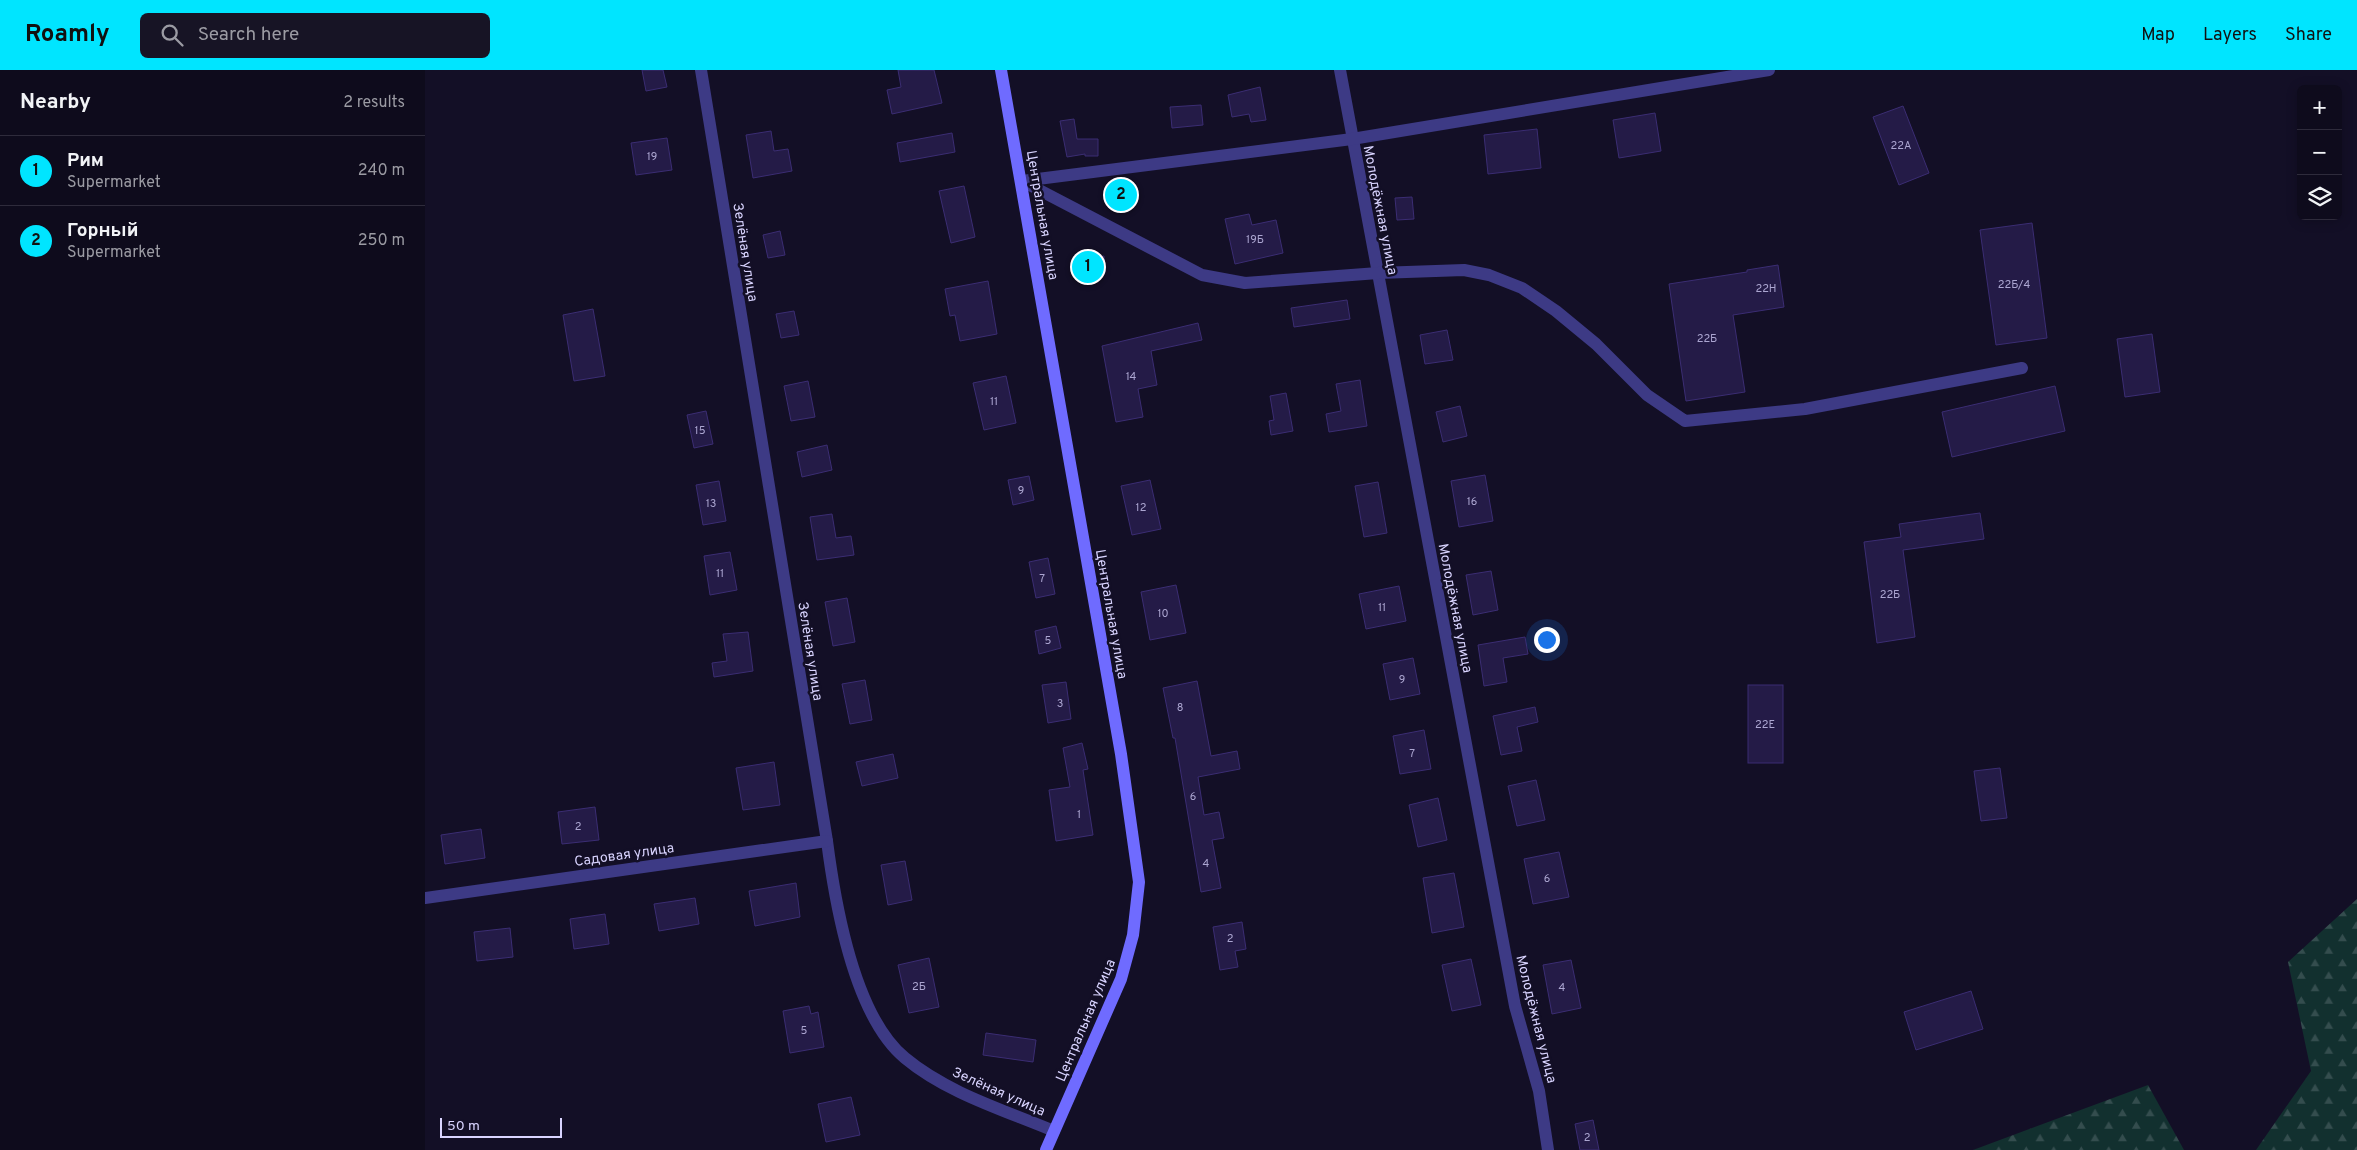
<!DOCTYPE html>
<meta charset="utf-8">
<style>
body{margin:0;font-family:Overpass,sans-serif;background:#171425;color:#f1f3f6}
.controls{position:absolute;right:15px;top:15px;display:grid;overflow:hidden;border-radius:8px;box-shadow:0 2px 12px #0003}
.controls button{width:45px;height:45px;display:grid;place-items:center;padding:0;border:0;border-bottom:1px solid #2e2b3b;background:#0e0b1c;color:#f1f3f6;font:25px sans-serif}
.scale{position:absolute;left:15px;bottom:12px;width:122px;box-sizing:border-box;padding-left:5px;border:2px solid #d9d4ff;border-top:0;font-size:14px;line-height:18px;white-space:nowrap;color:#d9d4ff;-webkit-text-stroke:4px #130f26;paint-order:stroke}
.you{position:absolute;left:1121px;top:569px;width:18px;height:18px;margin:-12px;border:4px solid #fff;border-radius:50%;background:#1a73e8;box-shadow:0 0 0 8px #1a73e833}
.badge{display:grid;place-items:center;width:32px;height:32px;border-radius:50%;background:#00e5ff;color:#111;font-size:16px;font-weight:700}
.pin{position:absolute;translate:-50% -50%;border:2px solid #fff;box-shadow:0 1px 5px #0006}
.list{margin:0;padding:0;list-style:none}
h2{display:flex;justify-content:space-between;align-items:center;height:65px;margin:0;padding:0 20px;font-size:21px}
h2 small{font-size:16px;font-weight:400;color:#9b9ba3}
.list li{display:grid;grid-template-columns:32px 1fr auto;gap:15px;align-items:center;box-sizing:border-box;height:70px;padding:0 20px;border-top:1px solid #2e2b3b}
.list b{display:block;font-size:19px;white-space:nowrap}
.list p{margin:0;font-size:16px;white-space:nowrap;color:#9b9ba3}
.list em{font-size:16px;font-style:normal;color:#9b9ba3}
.icon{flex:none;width:28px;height:28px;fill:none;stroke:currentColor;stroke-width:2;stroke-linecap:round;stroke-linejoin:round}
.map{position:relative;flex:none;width:1932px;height:1080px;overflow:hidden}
header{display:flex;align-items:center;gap:30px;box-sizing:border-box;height:70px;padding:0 25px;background:#00e5ff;color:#111}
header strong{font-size:24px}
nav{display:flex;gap:28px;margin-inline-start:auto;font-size:18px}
.search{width:350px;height:45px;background:#171425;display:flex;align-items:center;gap:12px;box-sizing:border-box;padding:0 18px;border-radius:8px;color:#9b9ba3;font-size:19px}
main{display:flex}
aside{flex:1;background:#0e0b1c}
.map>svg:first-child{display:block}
.forest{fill:url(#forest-firs)}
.building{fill:#241b47;stroke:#3b2d73}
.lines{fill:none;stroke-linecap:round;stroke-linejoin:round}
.street{stroke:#3d3a85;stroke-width:12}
.secondary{stroke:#6f6bff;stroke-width:12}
.labels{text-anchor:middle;stroke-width:5;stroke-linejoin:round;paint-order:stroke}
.number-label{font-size:11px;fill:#aca6d1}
.street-label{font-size:14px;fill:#d9d4ff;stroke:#130f26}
</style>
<header>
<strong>Roamly</strong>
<div class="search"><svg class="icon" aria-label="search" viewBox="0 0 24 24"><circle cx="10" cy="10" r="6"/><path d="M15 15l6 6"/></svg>Search here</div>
<nav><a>Map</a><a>Layers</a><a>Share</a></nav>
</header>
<main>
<aside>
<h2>Nearby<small>2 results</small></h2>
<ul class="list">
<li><span class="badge">1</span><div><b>Рим</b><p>Supermarket</p></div><em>240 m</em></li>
<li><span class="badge">2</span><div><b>Горный</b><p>Supermarket</p></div><em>250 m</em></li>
</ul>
</aside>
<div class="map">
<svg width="1932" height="1080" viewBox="0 0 1932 1080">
<defs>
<pattern id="forest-firs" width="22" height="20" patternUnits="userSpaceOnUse" patternTransform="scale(1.25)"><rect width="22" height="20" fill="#12302f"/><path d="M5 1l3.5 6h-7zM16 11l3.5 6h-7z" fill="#344d4e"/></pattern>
</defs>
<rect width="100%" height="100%" fill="#130f26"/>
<!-- forest -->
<g class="forest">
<path d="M1932,829V1080H1831L1886,1001L1863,892Z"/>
<path d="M1723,1015L1759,1080H1548Z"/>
</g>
<!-- building -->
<g class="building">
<path d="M217,0H238L242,17L221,21Z"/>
<path d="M473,0H509L517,33L467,44L462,20L476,17Z"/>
<path d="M835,17L841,50L826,52L824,44L807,47L803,25Z"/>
<path d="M776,35L778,55L747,58L745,37Z"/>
<path d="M1478,36L1504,103L1474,115L1448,47Z"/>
<path d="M1230,43L1236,81L1194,88L1188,50Z"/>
<path d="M649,49L652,69H673V86H660V84L642,87L635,51Z"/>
<path d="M1112,59L1116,98L1063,104L1059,65Z"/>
<path d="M346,61L349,81L363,79L367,101L328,108L321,65Z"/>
<path d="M527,63L530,82L475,92L472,73Z"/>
<path d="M242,68L247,100L211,105L206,73Z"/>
<path d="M705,114L707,136L693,138L690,115Z"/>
<path d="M539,116L550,167L526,173L514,121Z"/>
<path d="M987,127L989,149L972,150L970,128Z"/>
<path d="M824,144L827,155L851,150L858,183L810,194L800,149Z"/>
<path d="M1607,153L1622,268L1571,275L1555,160Z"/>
<path d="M355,161L360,185L343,188L338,165Z"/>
<path d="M679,186L680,203L655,205L654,188Z"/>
<path d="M1353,195L1359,237L1308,245L1320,322L1261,331L1244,214L1322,202V200Z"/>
<path d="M563,211L572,264L535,271L530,245L525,246L520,219Z"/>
<path d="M922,230L925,249L869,257L866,238Z"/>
<path d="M168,239L180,306L149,311L138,245Z"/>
<path d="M369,241L374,265L356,268L351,244Z"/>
<path d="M773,253L777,270L726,281L732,315L713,319L718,347L691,352L677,276Z"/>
<path d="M1022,260L1028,290L1000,294L995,265Z"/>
<path d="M1727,264L1735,322L1700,327L1692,269Z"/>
<path d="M581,306L591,353L559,360L548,313Z"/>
<path d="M935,310L942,356L904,362L901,344L916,341L911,314Z"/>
<path d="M383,311L390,347L366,351L359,316Z"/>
<path d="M1630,316L1640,361L1527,387L1517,342Z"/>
<path d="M861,323L868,361L846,365L844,351L849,350L845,326Z"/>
<path d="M1035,336L1042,366L1018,372L1011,342Z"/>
<path d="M281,341L288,374L269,378L262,345Z"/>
<path d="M402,375L407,400L377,407L372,382Z"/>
<path d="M1060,405L1068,451L1034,457L1026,411Z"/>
<path d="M604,406L609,430L588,435L583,410Z"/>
<path d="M725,410L736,459L707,465L696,416Z"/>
<path d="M294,411L301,451L278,455L271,415Z"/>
<path d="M953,412L962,463L939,467L930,416Z"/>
<path d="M1555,443L1559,469L1478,480L1490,567L1452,573L1439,472L1476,467L1474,454Z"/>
<path d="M407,444L411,468L426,466L429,485L392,490L385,447Z"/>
<path d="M305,482L312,520L285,525L279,486Z"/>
<path d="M623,488L630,524L611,528L604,492Z"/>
<path d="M1066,501L1073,540L1048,545L1041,505Z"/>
<path d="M751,515L761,563L725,570L716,522Z"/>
<path d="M974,516L981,551L941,559L934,524Z"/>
<path d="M422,528L430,572L408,576L400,532Z"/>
<path d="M631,556L636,578L614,584L610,561Z"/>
<path d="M323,562L328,601L289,607L287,593L302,591L298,564Z"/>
<path d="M1100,567L1103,584L1078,588L1082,612L1059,616L1053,575Z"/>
<path d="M988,588L995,624L965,630L958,594Z"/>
<path d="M440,610L447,650L425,654L417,614Z"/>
<path d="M772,611L786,686L812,681L815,699L773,707L779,745L794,742L799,768L787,770L796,818L776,822L750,668H748L738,618Z"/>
<path d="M641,612L646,649L623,653L617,615Z"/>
<rect x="1323" y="615" width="35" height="78"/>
<path d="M1110,637L1113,652L1092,657L1097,681L1076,685L1068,646Z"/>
<path d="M999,660L1006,699L975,704L968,666Z"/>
<path d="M657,673L663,699L658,700L668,765L631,771L624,720L645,717L638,678Z"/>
<path d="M468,684L473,708L437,716L431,692Z"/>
<path d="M349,692L355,735L318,740L311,698Z"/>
<path d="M1575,698L1582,748L1556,751L1549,701Z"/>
<path d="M1111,710L1120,750L1092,756L1083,716Z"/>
<path d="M1013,728L1022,770L993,777L984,735Z"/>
<path d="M170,737L174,770L137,774L133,742Z"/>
<path d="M56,759L60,788L20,794L16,765Z"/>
<path d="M1134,782L1144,827L1108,834L1099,789Z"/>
<path d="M480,791L487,830L463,835L456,795Z"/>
<path d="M1029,803L1039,857L1007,863L998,808Z"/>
<path d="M371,813L375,847L330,856L324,821Z"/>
<path d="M270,828L274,854L234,861L229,834Z"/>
<path d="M180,844L184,874L149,879L145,849Z"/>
<path d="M817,852L821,879L810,881L813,897L795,900L788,857Z"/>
<path d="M85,858L88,887L52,891L49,862Z"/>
<path d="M504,888L514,937L484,943L473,895Z"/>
<path d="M1046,889L1056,935L1027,941L1017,895Z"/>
<path d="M1146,890L1156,938L1127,944L1118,895Z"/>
<path d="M1546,921L1558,959L1491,980L1479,942Z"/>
<path d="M384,936L386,944L393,942L399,977L365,983L358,941Z"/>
<path d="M561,963L611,970L608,992L558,985Z"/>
<path d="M426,1027L435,1065L401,1072L393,1034Z"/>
<path d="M1168,1050L1174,1080H1155L1150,1054Z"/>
</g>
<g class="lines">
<!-- street -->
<g class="street">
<path d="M276,0L402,771C410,833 429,946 480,988C522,1023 579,1040 629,1061"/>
<path d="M915,0L1090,936L1114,1021L1123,1080"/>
<path d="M597,111L777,205L820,213L953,203L1039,200L1064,205L1097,218L1131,241L1171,274L1222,325L1260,351L1380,339L1597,298"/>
<path d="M597,111L927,69L1344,0"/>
<path d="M0,828L402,771"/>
</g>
<!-- secondary -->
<path class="secondary" d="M576,0L696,684L714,812L708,865L696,909L621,1080"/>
</g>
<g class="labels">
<!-- number labels -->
<g class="number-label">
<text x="1476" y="79">22А</text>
<text x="227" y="90">19</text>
<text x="830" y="173">19Б</text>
<text x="1589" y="218">22Б/4</text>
<text x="1341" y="222">22Н</text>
<text x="1282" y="272">22Б</text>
<text x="706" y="310">14</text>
<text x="569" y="335">11</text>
<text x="275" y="364">15</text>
<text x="596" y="424">9</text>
<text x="1047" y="435">16</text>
<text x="286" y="437">13</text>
<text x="716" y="441">12</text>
<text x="295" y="507">11</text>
<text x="617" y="512">7</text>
<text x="1465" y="528">22Б</text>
<text x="957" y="541">11</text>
<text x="738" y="547">10</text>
<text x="623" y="574">5</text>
<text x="977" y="613">9</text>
<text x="635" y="637">3</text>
<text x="755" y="641">8</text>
<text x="1340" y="658">22Е</text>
<text x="987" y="687">7</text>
<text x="768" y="730">6</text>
<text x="654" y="748">1</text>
<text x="153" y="760">2</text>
<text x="781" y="797">4</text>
<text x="1122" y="812">6</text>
<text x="805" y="872">2</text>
<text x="494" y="920">2Б</text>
<text x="1137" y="921">4</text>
<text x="379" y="964">5</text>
<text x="1162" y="1071">2</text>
</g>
<!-- street labels -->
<g class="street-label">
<text transform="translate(956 140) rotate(79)" y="5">Молодёжная улица</text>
<text transform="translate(618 145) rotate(80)" y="5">Центральная улица</text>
<text transform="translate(321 182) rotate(81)" y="5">Зелёная улица</text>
<text transform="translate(1031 538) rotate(79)" y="5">Молодёжная улица</text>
<text transform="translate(687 544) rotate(80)" y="5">Центральная улица</text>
<text transform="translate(386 581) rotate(81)" y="5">Зелёная улица</text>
<text transform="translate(199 784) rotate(-8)" y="5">Садовая улица</text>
<text transform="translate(1112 949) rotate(76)" y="5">Молодёжная улица</text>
<text transform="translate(660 950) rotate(-67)" y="5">Центральная улица</text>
<text transform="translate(574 1021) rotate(24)" y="5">Зелёная улица</text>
</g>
</g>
</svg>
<div class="controls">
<button>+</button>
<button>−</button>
<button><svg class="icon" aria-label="layers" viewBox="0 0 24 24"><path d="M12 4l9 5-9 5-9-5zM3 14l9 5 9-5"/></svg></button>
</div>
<div class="scale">50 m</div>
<div class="you"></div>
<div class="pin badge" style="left:663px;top:197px">1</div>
<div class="pin badge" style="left:696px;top:125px">2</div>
</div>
</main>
